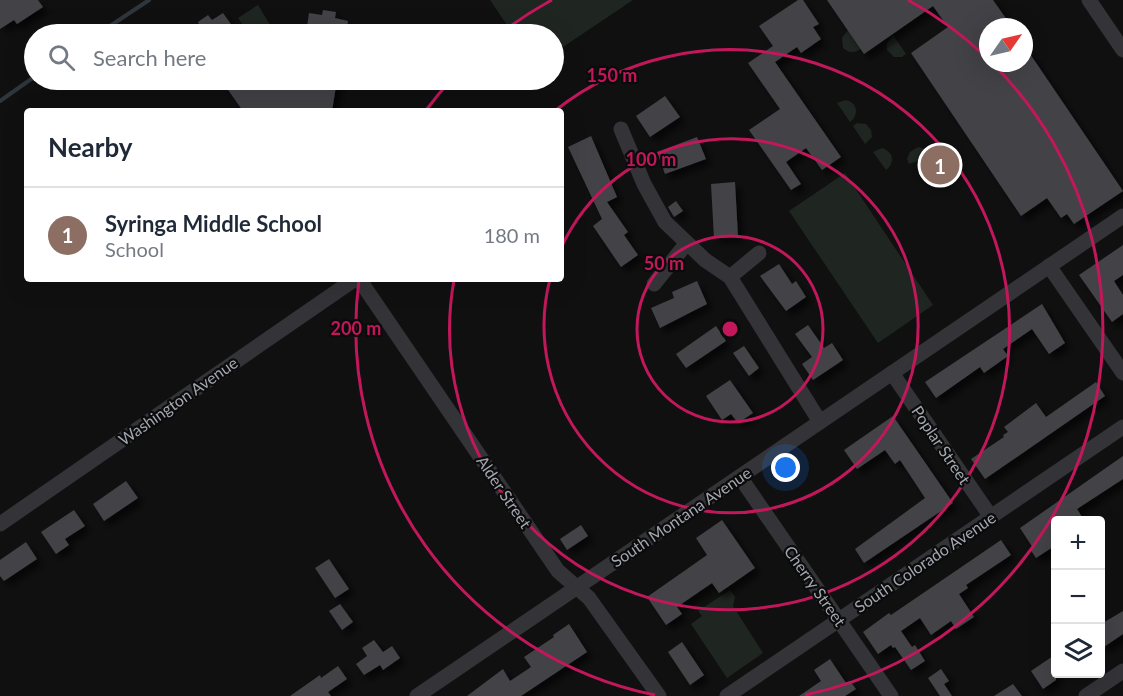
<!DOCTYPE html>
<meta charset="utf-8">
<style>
body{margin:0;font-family:Lato,sans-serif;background:#f6f6f7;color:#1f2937}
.controls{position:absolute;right:18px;bottom:18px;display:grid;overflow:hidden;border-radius:6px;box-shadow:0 6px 24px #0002}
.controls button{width:54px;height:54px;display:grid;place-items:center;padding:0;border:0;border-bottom:2px solid #e0e1e3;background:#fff;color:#1f2937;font:30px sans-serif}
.compass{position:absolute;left:979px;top:18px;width:54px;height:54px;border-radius:50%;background:#fff;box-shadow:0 6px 24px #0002;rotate:56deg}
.you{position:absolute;left:786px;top:468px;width:21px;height:21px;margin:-15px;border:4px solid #fff;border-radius:50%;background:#1a73e8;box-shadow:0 0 0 9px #1a73e833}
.badge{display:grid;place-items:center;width:39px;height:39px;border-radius:50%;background:#d93025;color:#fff;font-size:20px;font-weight:700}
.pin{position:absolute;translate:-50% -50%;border:3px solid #fff;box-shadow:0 2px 6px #0006}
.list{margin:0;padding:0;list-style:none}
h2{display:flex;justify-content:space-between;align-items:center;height:78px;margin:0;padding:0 24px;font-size:26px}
h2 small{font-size:20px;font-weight:400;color:#747a83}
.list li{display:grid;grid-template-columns:39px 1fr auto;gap:18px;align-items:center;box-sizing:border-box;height:96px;padding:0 24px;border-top:2px solid #e0e1e3}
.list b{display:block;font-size:22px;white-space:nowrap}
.list p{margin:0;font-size:20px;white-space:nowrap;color:#747a83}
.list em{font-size:20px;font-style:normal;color:#747a83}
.icon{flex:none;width:33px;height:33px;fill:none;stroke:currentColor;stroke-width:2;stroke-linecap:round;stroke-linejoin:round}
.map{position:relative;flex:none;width:1123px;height:696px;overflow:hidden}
.search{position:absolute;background:#fff;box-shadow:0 6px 24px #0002;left:24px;top:24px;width:540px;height:66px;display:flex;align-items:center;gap:15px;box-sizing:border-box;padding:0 21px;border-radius:33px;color:#747a83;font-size:22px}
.panel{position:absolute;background:#fff;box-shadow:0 6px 24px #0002;left:24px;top:108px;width:540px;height:174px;border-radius:6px}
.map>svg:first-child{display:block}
.green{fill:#1f2520}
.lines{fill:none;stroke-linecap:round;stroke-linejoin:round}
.stream{stroke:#2f363c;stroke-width:4}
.building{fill:#424346;filter:url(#shadow)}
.minor{stroke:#343438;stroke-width:15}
.ring{fill:none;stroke:#c2185b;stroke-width:3}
.labels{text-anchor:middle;stroke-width:4.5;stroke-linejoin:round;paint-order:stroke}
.street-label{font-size:16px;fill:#a3a7b0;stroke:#0b0b0c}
.centre{fill:#c2185b;stroke:#0b0b0c;stroke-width:3}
.ring-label{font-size:18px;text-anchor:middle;font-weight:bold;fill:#c2185b;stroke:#0b0b0c;stroke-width:4.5;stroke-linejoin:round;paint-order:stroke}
</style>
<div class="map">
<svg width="1123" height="696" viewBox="0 0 1123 696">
<defs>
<filter id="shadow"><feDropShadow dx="5.5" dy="5.5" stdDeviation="3" flood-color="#0009"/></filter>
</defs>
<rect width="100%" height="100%" fill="#101011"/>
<!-- green -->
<g class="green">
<path d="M490,0H633L554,53V34H513Z"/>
<path d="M258,5L269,23V34H249L238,18Z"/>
<path d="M848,30L861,49C854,53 849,53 843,48L842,38Z"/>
<path d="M893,35L906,54L902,57H894L887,50V43Z"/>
<path d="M846,100C858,103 859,115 850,122L837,103Z"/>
<path d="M857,123L866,124L871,130L872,137L865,144L853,126Z"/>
<path d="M918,147L925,149L930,157L909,164L907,159L910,152Z"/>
<path d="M882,148C894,152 895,163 886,170L873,152Z"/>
<path d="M845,173L933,305L878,343L789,211Z"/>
<path d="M730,590L735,597L733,606L763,653L727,678L691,624L702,616L698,611Z"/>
</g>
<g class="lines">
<!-- stream -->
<g class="stream">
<path d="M98,34L149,0"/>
<path d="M0,101L34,77"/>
</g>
</g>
<!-- building -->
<g class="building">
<path d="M0,0H38L43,7L17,24L14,20L0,29Z"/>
<path d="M798,0H803L819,24L813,27L821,39L801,53L797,47L775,62L841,157L822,170L806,148L786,162L801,184L791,190L749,130L780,109L748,63L773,46L759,26Z"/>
<path d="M827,0H993L1012,27H988V63H1024V45L1123,191L1074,224L1067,214L1061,218L1047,198L1021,216L911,53L948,27L933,6L864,54Z"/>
<path d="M323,10L336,12L335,18L348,21L346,34H306L309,13L322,15Z"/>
<path d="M223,13L238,34H191L201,28L198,22L208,15L212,20Z"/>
<path d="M221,80L297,81V80H337L332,111H243Z"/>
<path d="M665,96L680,117L650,137L636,116Z"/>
<path d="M591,136L617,197L607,202L628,232L624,235L638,255L621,267L593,226L602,219L568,147Z"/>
<path d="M697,137L706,159L665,174L657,152Z"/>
<path d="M735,182L738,237L714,238L711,184Z"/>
<path d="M676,201L683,211L674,217L668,207Z"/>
<path d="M1123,245V275L1114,281L1123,295V314L1112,322L1079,275Z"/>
<path d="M779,264L792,284L796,281L806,297L786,311L760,276Z"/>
<path d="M697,281L707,304L660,328L651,308L674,298L672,292Z"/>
<path d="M1042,304L1065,343L1049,354L1032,329L1003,349L1008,356L984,373L980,367L936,398L925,382Z"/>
<path d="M808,325L824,348L832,343L843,360L813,380L802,364L812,357L795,334Z"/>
<path d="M716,326L726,341L686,368L676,354Z"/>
<path d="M744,346L759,368L749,376L733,353Z"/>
<path d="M730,380L753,413L738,423L731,414L722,420L706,396Z"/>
<path d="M1096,382L1105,396L985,479L971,459L1004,437L1003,435L1008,432L1004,427L1036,403L1046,417Z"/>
<path d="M893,416L953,503L864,563L855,549L925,498L900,460L895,464L885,450L857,469L844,450Z"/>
<path d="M1123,456V479L1077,509L1084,520H1056V545L1036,558L1030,549L1033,548L1020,528Z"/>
<path d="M126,481L138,498L104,521L93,504Z"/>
<path d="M74,510L85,526L65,539L69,545L56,554L41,532Z"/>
<path d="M722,520L755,568L719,593L712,583L677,607L682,614L666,625L647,597L707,555L696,538Z"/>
<path d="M581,525L588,536L567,550L560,539Z"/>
<path d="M1001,540L1011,555L966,585L968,588L959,594L974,617L956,629L951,621L931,635L920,618L901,631L912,647L915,645L925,661L911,670L895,647L893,648L891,645L878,654L863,632L889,613L891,615Z"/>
<path d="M26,542L37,559L4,581L0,576V560Z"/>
<path d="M329,559L349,589L335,598L315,568Z"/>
<path d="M340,604L353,622L342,630L329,611Z"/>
<path d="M1123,611V634L1101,649V624Z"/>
<path d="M569,624L587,652L521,696H467L503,669L510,681L531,667L524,657L554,637L553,635Z"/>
<path d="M374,640L383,652L392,646L400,658L383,670L380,665L364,675L356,664L367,656L362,648Z"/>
<path d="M682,642L704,675L690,685L668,652Z"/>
<path d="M1056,654V680L1043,689L1031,671Z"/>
<path d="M830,659L846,683L850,681L856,689L845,696H799L821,681L814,670Z"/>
<path d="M338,666L347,679L328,692L331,696H290L320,675L321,678Z"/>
<path d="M941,669L949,681L944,684L952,696H940L928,678Z"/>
<path d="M1013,684L1022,696H994Z"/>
</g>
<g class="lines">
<!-- minor -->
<g class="minor">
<path d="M1089,0L1123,50"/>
<path d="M621,129L644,184L665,222L705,260L730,277L820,422"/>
<path d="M1049,266L1123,373"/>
<path d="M730,277L759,253"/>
<path d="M359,279L558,571L589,598L659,696"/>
<path d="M654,284L686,244"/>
<path d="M892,373L991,517"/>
<path d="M740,477L891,696"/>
<path d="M0,524L355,279"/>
<path d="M417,696L1123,216"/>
<path d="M727,696L1123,427"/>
<path d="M1086,696L1123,671"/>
</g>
</g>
<!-- distance rings -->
<g class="ring">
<circle cx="730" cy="329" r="93"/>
<path d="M561 248A187 187 0 1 1 550 279"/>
<path d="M556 110A280 280 0 1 1 454 280"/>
<path d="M655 695A374 374 0 0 1 359 280M427 109A374 374 0 0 1 450 81M500 34A374 374 0 0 1 552 0M908 0A374 374 0 0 1 987 58M994 65A374 374 0 0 1 805 695"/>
</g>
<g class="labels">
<!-- street labels -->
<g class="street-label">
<text transform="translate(178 401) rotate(-35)" y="6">Washington Avenue</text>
<text transform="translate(941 445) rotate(56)" y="6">Poplar Street</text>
<text transform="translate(504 492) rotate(56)" y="6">Alder Street</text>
<text transform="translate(681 517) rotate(-34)" y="6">South Montana Avenue</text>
<text transform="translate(925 562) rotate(-34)" y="6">South Colorado Avenue</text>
<text transform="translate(815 586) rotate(55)" y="6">Cherry Street</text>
</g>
</g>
<circle cx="730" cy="329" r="9" class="centre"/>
<g class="ring-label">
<text x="612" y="82">150 m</text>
<text x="651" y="166">100 m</text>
<text x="664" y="270">50 m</text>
<text x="356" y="335">200 m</text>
</g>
</svg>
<div class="controls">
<button>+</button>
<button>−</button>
<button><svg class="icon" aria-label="layers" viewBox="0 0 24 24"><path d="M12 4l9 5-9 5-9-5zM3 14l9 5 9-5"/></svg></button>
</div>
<svg class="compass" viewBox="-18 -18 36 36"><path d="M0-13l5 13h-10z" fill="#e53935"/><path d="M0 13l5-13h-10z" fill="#747a83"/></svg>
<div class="you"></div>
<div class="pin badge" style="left:940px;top:165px;background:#8d6e63">1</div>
<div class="search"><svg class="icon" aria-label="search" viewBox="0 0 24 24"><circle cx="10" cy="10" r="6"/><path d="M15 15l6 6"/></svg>Search here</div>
<section class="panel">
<h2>Nearby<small></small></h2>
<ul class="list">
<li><span class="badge" style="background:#8d6e63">1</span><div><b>Syringa Middle School</b><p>School</p></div><em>180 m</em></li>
</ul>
</section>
</div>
